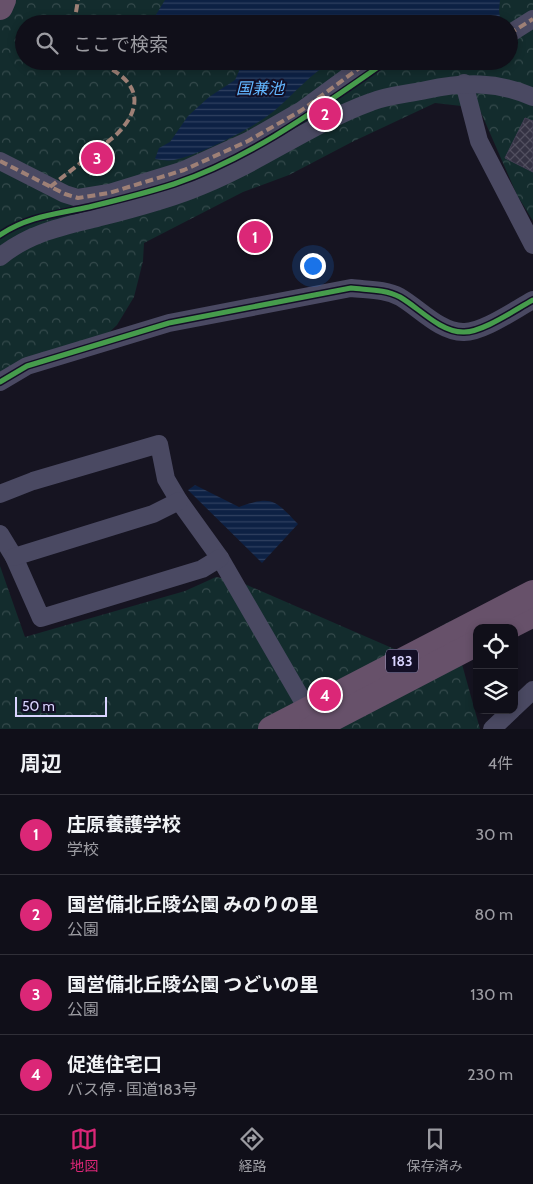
<!DOCTYPE html>
<html lang="ja">
<meta charset="utf-8">
<style>
body{margin:0;font-family:Cabin,"Noto Sans JP",sans-serif;background:#1e1d26;color:#f1f3f6}
.controls{position:absolute;right:15px;bottom:15px;display:grid;overflow:hidden;border-radius:10px;box-shadow:0 2px 8px #0003}
.controls button{width:45px;height:45px;display:grid;place-items:center;padding:0;border:0;border-bottom:1px solid #302f38;background:#100f19;color:#f1f3f6;font:25px sans-serif}
.scale{position:absolute;left:15px;bottom:12px;width:92px;box-sizing:border-box;padding-left:5px;border:2px solid #d9d4ff;border-top:0;font-size:14px;line-height:18px;white-space:nowrap;color:#d9d4ff;-webkit-text-stroke:4px #130f26;paint-order:stroke}
.you{position:absolute;left:312px;top:265px;width:18px;height:18px;margin:-12px;border:4px solid #fff;border-radius:50%;background:#1a73e8;box-shadow:0 0 0 8px #1a73e833}
.badge{display:grid;place-items:center;width:32px;height:32px;border-radius:50%;background:#db2777;color:#fff;font-size:16px;font-weight:700}
.pin{position:absolute;translate:-50% -50%;border:2px solid #fff;box-shadow:0 1px 5px #0006}
.list{margin:0;padding:0;list-style:none}
h2{display:flex;justify-content:space-between;align-items:center;height:65px;margin:0;padding:0 20px;font-size:21px}
h2 small{font-size:16px;font-weight:400;color:#9c9ca2}
.list li{display:grid;grid-template-columns:32px 1fr auto;gap:15px;align-items:center;box-sizing:border-box;height:80px;padding:0 20px;border-top:1px solid #302f38}
.list b{display:block;font-size:19px;white-space:nowrap}
.list p{margin:0;font-size:16px;white-space:nowrap;color:#9c9ca2}
.list em{font-size:16px;font-style:normal;color:#9c9ca2}
.icon{flex:none;width:28px;height:28px;fill:none;stroke:currentColor;stroke-width:2;stroke-linecap:round;stroke-linejoin:round}
.map{position:relative;flex:none;width:533px;height:729px;overflow:hidden}
.search{position:absolute;background:#100f19;box-shadow:0 2px 8px #0003;left:15px;right:15px;top:15px;height:55px;display:flex;align-items:center;gap:12px;box-sizing:border-box;padding:0 18px;border-radius:28px;color:#9c9ca2;font-size:19px}
.sheet{height:385px;background:#100f19}
nav{display:flex;justify-content:space-around;align-items:center;box-sizing:border-box;height:70px;border-top:1px solid #302f38;background:#100f19;font-size:14px;color:#9c9ca2}
nav a{display:grid;justify-items:center;gap:2px}
nav .on{color:#db2777}
.map>svg:first-child{display:block}
.forest{fill:url(#forest-crowns);fill-rule:evenodd}
.water{fill:url(#water-rules)}
.building{fill:url(#building-cross-hatch);stroke:#433f54}
.lines{fill:none;stroke-linecap:round;stroke-linejoin:round}
.minor{stroke:#4a4962;stroke-width:18}
.highway{stroke:#67516a;stroke-width:26}
.quiet{stroke:#9e8076;stroke-width:4;stroke-dasharray:8 4;stroke-linecap:butt}
.cycleway-casing{stroke:#130f26;stroke-width:8}
.cycleway{stroke:#469c4c;stroke-width:5}
.labels{text-anchor:middle;stroke-width:4;stroke-linejoin:round;paint-order:stroke}
.shield{fill:#130f26;stroke:#9e99be;stroke-width:1}
.shield-label{font-size:14px;font-weight:bold;fill:#d9d4ff}
.water-label{font-size:16px;font-style:italic;fill:#62b6ff;stroke:#130f26}
</style>
<div class="map">
<svg width="533" height="729" viewBox="0 0 533 729">
<defs>
<pattern id="forest-crowns" width="20" height="18" patternUnits="userSpaceOnUse" patternTransform="scale(1.25)"><rect width="20" height="18" fill="#132c2d"/><path d="M2 6a3 3 0 1 1 6 0M12 15a3 3 0 1 1 6 0" fill="none" stroke="#354a4c"/></pattern>
<pattern id="water-rules" width="6" height="5" patternUnits="userSpaceOnUse" patternTransform="scale(1.25)"><rect width="6" height="5" fill="#0d2144"/><path d="M0 2.5h6" fill="none" stroke="#304060"/></pattern>
<pattern id="building-cross-hatch" width="8" height="8" patternUnits="userSpaceOnUse" patternTransform="scale(1.25)"><rect width="8" height="8" fill="#343243"/><path d="M0 0l8 8M0 8l8-8" fill="none" stroke="#514f5f"/></pattern>
</defs>
<rect width="100%" height="100%" fill="#161421"/>
<!-- forest -->
<g class="forest">
<path d="M0,0H533V221L517,195L479,108L435,103L352,142L289,175L243,192L144,243L143,261L134,297L117,325L101,340L0,381ZM24,24H509V61H24Z"/>
<path d="M0,566L25,637L185,591L216,577L240,582L399,651L450,621L480,729H0Z"/>
</g>
<!-- water -->
<g class="water">
<path d="M165,0H500L499,11L501,24H155L154,18Z"/>
<path d="M239,61H333C311,73 294,94 274,111C252,129 202,154 174,160C168,161 161,160 155,159L159,148L170,142L188,116L209,97L235,80L239,71Z"/>
<path d="M195,485L239,507C272,495 275,500 298,524L262,563L188,490Z"/>
</g>
<!-- building -->
<path class="building" d="M525,118L533,121V172L505,158Z"/>
<g class="lines">
<!-- minor -->
<g class="minor">
<path d="M509,34L533,19"/>
<path d="M464,83L479,141L533,245"/>
<path d="M0,161L65,194L78,198L109,193L184,170L248,141L302,110L369,61"/>
<path d="M0,257C29,233 61,227 97,218C128,210 160,202 191,190C254,167 308,125 371,102C388,95 408,94 426,90C464,82 497,81 533,97"/>
<path d="M0,382L27,366L169,323L351,288C367,290 385,289 400,297C419,308 440,332 463,332C482,333 516,309 533,300"/>
<path d="M0,494L33,481L159,444L166,479L179,501L220,558L308,710"/>
<path d="M0,534L14,557L41,618L202,569L220,558"/>
<path d="M14,557L153,514L179,501"/>
<path d="M514,708L533,690"/>
<path d="M492,729L512,710"/>
</g>
<!-- highway -->
<g class="highway">
<path d="M0,7L3,0"/>
<path d="M506,628L533,614"/>
<path d="M271,729L533,593"/>
<path d="M312,729L477,643"/>
</g>
<!-- quiet -->
<g class="quiet">
<path d="M40,22V24"/>
<path d="M74,24L78,0"/>
<path d="M509,34L533,19"/>
<path d="M0,161L65,194L78,198L109,193L184,170L248,141L302,110L369,61"/>
<path d="M50,187L115,136C150,102 135,76 93,61"/>
</g>
<!-- cycleway casing -->
<g class="cycleway-casing">
<g id="cycleway">
<path d="M0,235C28,216 58,214 89,207C118,200 146,193 174,184C253,157 319,108 387,61"/>
<path d="M0,382L27,366L169,323L351,288C367,290 385,289 400,297C419,308 440,332 463,332C482,333 516,309 533,300"/>
</g>
</g>
<!-- cycleway -->
<use href="#cycleway" class="cycleway"/>
</g>
<g class="labels">
<!-- shield labels -->
<rect class="shield" x="386" y="649.5" width="32" height="23" rx="4"/>
<g class="shield-label">
<text x="402" y="666">183</text>
</g>
<!-- water labels -->
<g class="water-label">
<text x="260" y="94">国兼池</text>
</g>
</g>
</svg>
<div class="controls">
<button><svg class="icon" aria-label="locate" viewBox="0 0 24 24"><circle cx="12" cy="12" r="6"/><path d="M12 2v4M12 18v4M2 12h4M18 12h4"/></svg></button>
<button><svg class="icon" aria-label="layers" viewBox="0 0 24 24"><path d="M12 4l9 5-9 5-9-5zM3 14l9 5 9-5"/></svg></button>
</div>
<div class="scale">50 m</div>
<div class="you"></div>
<div class="pin badge" style="left:255px;top:237px">1</div>
<div class="pin badge" style="left:325px;top:114px">2</div>
<div class="pin badge" style="left:97px;top:158px">3</div>
<div class="pin badge" style="left:325px;top:695px">4</div>
<div class="search"><svg class="icon" aria-label="search" viewBox="0 0 24 24"><circle cx="10" cy="10" r="6"/><path d="M15 15l6 6"/></svg>ここで検索</div>
</div>
<section class="sheet">
<h2>周辺<small>4件</small></h2>
<ul class="list">
<li><span class="badge">1</span><div><b>庄原養護学校</b><p>学校</p></div><em>30 m</em></li>
<li><span class="badge">2</span><div><b>国営備北丘陵公園 みのりの里</b><p>公園</p></div><em>80 m</em></li>
<li><span class="badge">3</span><div><b>国営備北丘陵公園 つどいの里</b><p>公園</p></div><em>130 m</em></li>
<li><span class="badge">4</span><div><b>促進住宅口</b><p>バス停 · 国道183号</p></div><em>230 m</em></li>
</ul>
</section>
<nav>
<a class="on"><svg class="icon" aria-label="map" viewBox="0 0 24 24"><path d="M3 6l6-2 6 2 6-2v14l-6 2-6-2-6 2zM9 4v14M15 6v14"/></svg>地図</a>
<a><svg class="icon" aria-label="directions" viewBox="0 0 24 24"><path d="M12 3l9 9-9 9-9-9zM9 14v-3h6M13 9l2 2-2 2"/></svg>経路</a>
<a><svg class="icon" aria-label="saved" viewBox="0 0 24 24"><path d="M7 4h10v16l-5-4-5 4z"/></svg>保存済み</a>
</nav>
